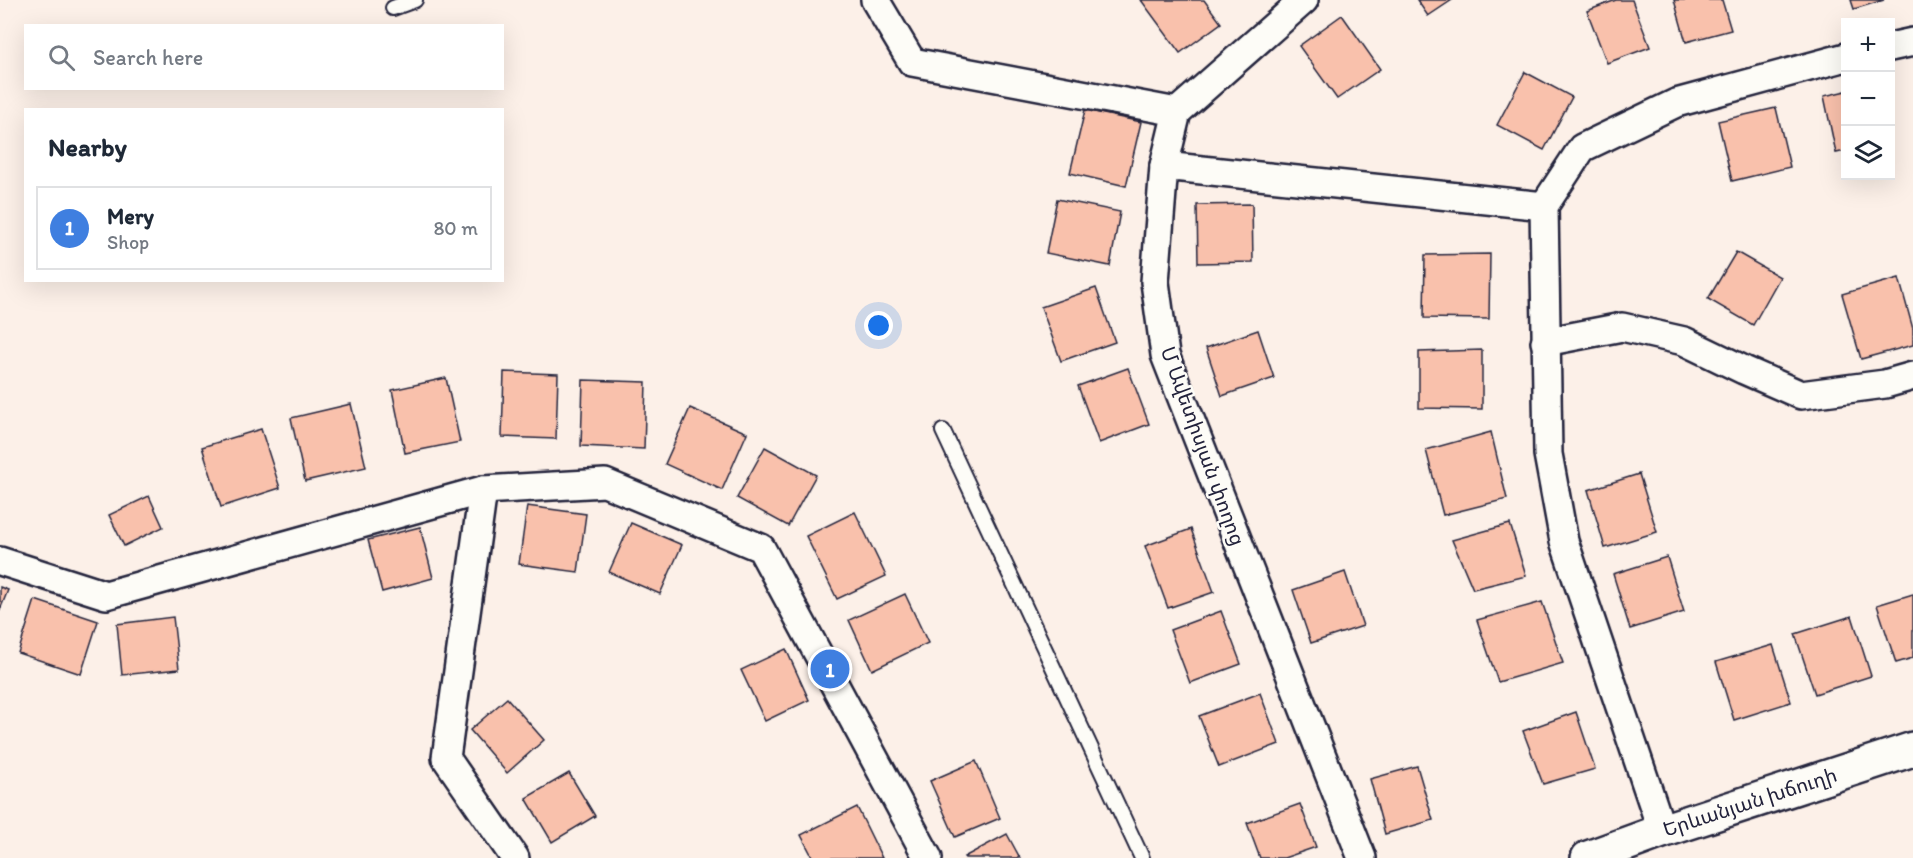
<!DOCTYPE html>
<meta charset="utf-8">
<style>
body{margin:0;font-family:Itim,"Noto Sans Armenian",sans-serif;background:#f6f6f7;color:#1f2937}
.controls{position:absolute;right:18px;top:18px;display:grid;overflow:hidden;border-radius:0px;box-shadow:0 6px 24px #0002}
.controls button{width:54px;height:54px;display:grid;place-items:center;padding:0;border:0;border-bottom:2px solid #e0e1e3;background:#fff;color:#1f2937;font:30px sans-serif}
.you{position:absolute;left:879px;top:326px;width:21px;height:21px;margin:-15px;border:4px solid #fff;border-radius:50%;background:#1a73e8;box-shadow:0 0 0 9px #1a73e833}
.badge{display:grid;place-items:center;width:39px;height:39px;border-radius:50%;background:#22223b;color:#fff;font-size:20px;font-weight:700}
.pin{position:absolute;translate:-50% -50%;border:3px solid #fff;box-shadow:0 2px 6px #0006}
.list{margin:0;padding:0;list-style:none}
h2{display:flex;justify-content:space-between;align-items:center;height:78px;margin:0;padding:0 24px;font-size:26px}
h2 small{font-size:20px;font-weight:400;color:#747a83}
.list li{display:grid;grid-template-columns:39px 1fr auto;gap:18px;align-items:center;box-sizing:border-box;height:84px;margin:0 12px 12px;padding:0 12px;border:2px solid #e0e1e3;border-radius:0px}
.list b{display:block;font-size:22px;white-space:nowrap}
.list p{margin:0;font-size:20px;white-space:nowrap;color:#747a83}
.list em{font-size:20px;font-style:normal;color:#747a83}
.icon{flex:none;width:33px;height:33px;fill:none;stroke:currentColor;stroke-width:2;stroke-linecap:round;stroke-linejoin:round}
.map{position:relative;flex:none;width:1913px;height:858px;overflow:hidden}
.search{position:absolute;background:#fff;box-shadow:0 6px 24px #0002;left:24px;top:24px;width:480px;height:66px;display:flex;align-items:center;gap:15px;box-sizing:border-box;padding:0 21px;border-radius:0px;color:#747a83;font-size:22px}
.panel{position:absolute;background:#fff;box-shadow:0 6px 24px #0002;left:24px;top:108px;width:480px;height:174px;border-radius:0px}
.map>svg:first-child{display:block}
.building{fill:#f9c1ac;stroke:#22223b;stroke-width:1.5}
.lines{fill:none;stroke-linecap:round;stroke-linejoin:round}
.lane-casing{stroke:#22223b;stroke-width:18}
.street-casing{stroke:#22223b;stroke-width:32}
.secondary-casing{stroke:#22223b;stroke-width:38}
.lane{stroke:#fdfcf7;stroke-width:14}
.street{stroke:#fdfcf7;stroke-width:27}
.secondary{stroke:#fdfcf7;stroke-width:33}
.labels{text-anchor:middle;stroke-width:5;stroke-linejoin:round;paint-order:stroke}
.street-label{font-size:20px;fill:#22223b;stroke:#fdfcf7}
</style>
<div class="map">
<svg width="1913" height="858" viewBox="0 0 1913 858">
<rect width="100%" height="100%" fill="#fcf0e8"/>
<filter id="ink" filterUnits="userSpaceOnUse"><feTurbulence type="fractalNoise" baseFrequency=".0167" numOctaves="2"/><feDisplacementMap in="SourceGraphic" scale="12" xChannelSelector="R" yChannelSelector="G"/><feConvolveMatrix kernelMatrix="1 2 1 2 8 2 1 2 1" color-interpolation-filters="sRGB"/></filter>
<g filter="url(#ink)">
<!-- building -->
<g class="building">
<path d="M1141,0H1204L1221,23L1180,53Z"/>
<path d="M1417,0H1452L1428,16Z"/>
<path d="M1616,0H1632L1650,47L1607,63L1587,11Z"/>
<path d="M1674,0H1722L1731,30L1686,42Z"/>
<path d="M1851,0H1884L1854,9Z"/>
<path d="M1342,15L1380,69L1337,99L1299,46Z"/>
<path d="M1525,72L1572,97L1544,150L1497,125Z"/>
<path d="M1846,91V151L1836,153L1824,96Z"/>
<path d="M1776,108L1790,167L1732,181L1718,121Z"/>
<path d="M1085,110L1141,122L1126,186L1070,173Z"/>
<path d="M1057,199L1120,212L1110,266L1046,253Z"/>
<path d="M1252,204L1253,262L1198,263L1197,205Z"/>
<path d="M1736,252L1780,277L1753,325L1708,299Z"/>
<path d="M1490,254L1489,319L1424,318L1425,255Z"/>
<path d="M1899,278L1913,329V345L1861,359L1842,294Z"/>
<path d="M1096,288L1115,342L1061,361L1041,307Z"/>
<path d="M1258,330L1274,378L1222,396L1206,348Z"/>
<path d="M1482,350V409L1419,408V352Z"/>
<path d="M1128,368L1149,424L1099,443L1078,386Z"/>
<path d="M504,372L558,374L556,439L502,437Z"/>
<path d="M446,378L460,442L405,453L392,390Z"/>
<path d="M583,380L646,382L644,449L581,446Z"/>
<path d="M351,404L366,467L305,481L291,418Z"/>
<path d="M690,408L747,433L722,490L665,464Z"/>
<path d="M261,429L280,488L221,507L202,447Z"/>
<path d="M1491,432L1507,499L1443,515L1426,450Z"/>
<path d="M765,447L816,475L788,526L737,498Z"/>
<path d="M1639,474L1657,532L1605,548L1588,490Z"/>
<path d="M149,496L163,527L124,546L109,515Z"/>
<path d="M527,506L586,514L578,572L519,564Z"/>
<path d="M855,512L886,576L837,599L806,536Z"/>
<path d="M631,523L682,545L660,594L609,572Z"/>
<path d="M1510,524L1526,576L1473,589L1452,540Z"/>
<path d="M420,527L433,578L382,592L368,540Z"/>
<path d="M1191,529L1214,592L1168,608L1145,546Z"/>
<path d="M1667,557L1684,612L1630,629L1613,574Z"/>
<path d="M1345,572L1363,626L1311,643L1293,590Z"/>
<path d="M0,587L8,590L0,610Z"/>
<path d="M905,594L928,643L872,670L849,620Z"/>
<path d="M1913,594V658L1896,663L1877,605Z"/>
<path d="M35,600L98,621L81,674L18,653Z"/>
<path d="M1542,602L1563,663L1498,682L1477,620Z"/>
<path d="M1221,611L1241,664L1190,683L1170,630Z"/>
<path d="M1852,616L1871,676L1815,694L1795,634Z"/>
<path d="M173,617L179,669L122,675L117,624Z"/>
<path d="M1773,645L1791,702L1734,720L1716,662Z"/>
<path d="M786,649L809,700L765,721L741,670Z"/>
<path d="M1260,693L1279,744L1219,767L1199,716Z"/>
<path d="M507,698L544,740L507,773L470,730Z"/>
<path d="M1576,712L1595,769L1543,784L1523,731Z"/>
<path d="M976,761L1000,818L955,837L930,781Z"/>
<path d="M1417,766L1433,820L1385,834L1370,779Z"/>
<path d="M569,773L595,816L552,842L526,798Z"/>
<path d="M1300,804L1316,847L1284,858H1260L1247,823Z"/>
<path d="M857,807L882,858H813L801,835Z"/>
<path d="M1007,834L1020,858H965L964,857Z"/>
</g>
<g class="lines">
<!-- lane casing -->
<g class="lane-casing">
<g id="lane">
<path d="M393,8L415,0"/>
<path d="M943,431L1142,858"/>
</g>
</g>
<!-- street casing -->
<g class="street-casing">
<g id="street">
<path d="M875,0L912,62L1177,112"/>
<path d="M1304,0L1177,112L1164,166L1155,282L1165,355L1362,858"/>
<path d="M1890,47L1913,42"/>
<path d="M1164,166L1544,206"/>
<path d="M1545,342L1622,327L1684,341L1744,370L1801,395L1885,384L1913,376"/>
<path d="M483,490L446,758L515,858"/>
<path d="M0,561L106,595L483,490L605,483L761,548L928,858"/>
<path d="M1662,831L1564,541L1548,454L1544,206L1582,148L1676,103L1846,57"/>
</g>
</g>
<!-- secondary casing -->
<g class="secondary-casing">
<path id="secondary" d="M1588,858L1662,831L1913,749"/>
</g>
<!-- lane -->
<use href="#lane" class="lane"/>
<!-- street -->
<use href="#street" class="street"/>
<!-- secondary -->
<use href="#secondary" class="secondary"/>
</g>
</g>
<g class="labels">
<!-- street labels -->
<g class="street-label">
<text transform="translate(1203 446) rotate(70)" y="7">Մ Ավետիսյան փողոց</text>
<text transform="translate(1750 802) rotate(-18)" y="7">Երևանյան խճուղի</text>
</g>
</g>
</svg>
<div class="controls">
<button>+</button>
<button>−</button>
<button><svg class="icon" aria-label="layers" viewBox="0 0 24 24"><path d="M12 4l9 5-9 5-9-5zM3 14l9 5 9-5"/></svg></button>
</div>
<div class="you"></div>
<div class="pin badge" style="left:830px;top:669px;background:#3f7fe0">1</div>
<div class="search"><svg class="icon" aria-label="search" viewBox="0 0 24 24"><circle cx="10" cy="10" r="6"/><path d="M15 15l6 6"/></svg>Search here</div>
<section class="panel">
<h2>Nearby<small></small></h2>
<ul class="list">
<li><span class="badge" style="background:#3f7fe0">1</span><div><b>Mery</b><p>Shop</p></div><em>80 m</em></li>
</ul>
</section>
</div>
